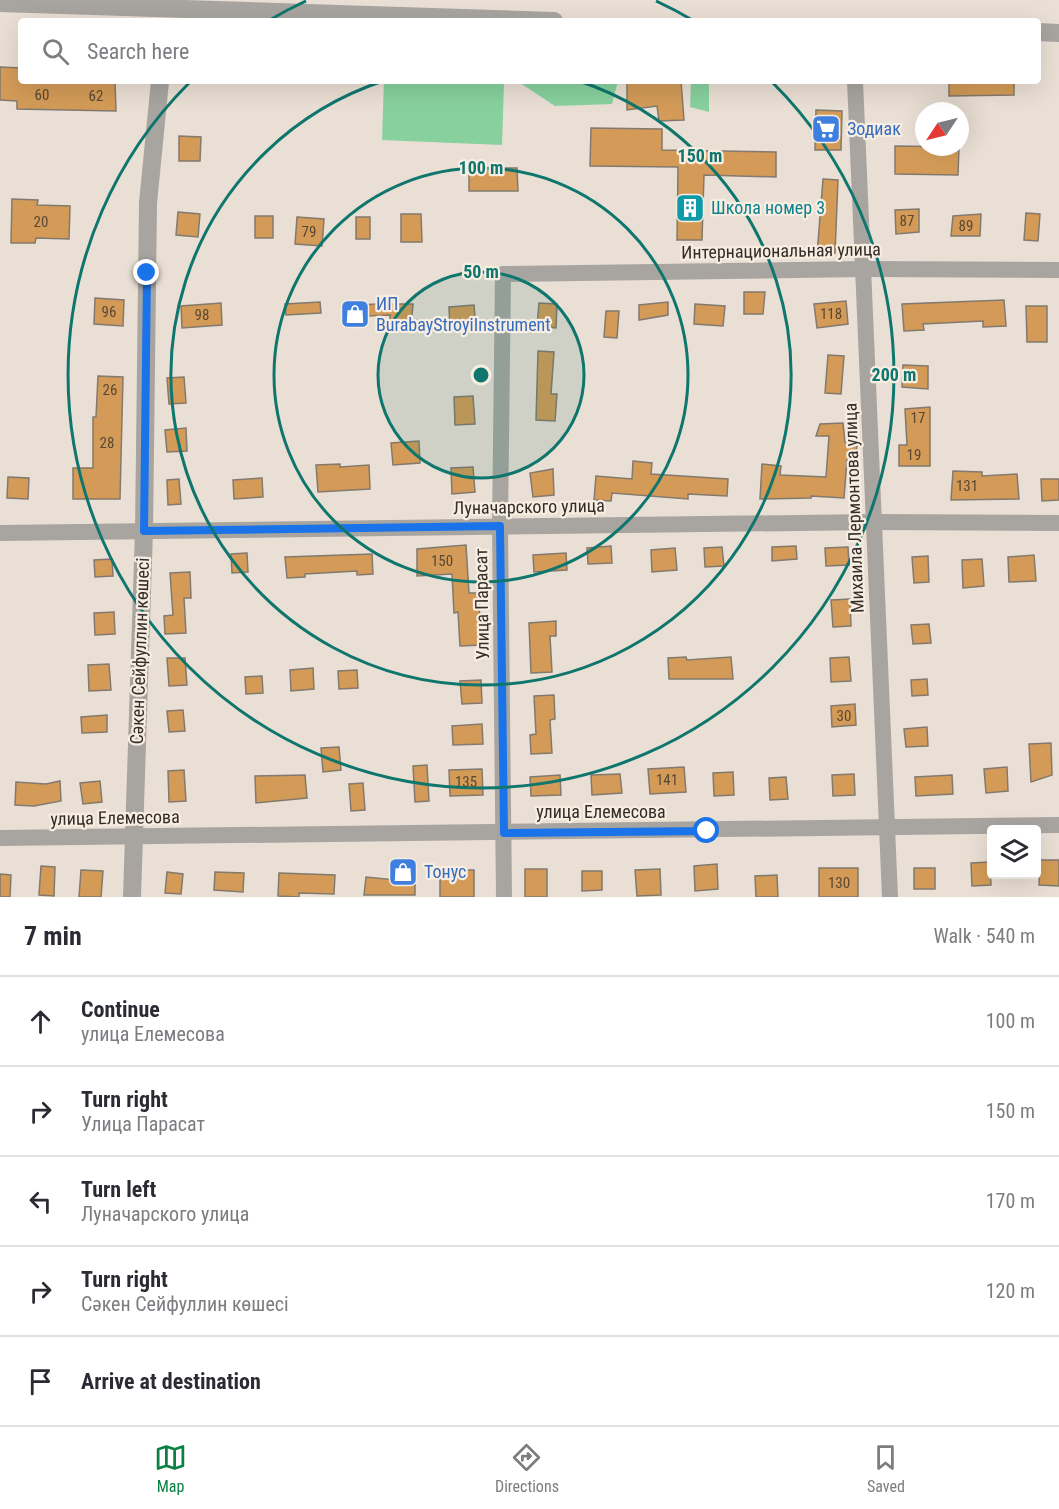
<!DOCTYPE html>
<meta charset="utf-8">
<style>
body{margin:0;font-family:"Roboto Condensed",sans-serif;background:#f7f7f7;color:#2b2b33}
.controls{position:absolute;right:18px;bottom:18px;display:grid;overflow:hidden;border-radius:6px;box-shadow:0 6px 24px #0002}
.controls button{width:54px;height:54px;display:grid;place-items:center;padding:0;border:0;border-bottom:2px solid #e1e1e2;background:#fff;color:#2b2b33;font:30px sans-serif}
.compass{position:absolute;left:915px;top:102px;width:54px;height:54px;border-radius:50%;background:#fff;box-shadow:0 6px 24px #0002;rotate:235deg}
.stop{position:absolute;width:18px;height:18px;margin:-14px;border:4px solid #1a73e8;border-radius:50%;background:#fff}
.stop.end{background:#1a73e8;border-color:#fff;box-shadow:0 2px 6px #0008}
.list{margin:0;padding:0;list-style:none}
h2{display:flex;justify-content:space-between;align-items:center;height:78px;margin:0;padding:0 24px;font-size:26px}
h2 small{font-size:20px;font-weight:400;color:#7c7c81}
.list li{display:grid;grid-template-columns:39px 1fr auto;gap:18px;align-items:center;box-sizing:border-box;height:90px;padding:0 24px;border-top:2px solid #e1e1e2}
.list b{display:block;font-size:22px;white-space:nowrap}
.list p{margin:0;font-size:20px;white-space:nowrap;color:#7c7c81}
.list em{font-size:20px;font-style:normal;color:#7c7c81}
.icon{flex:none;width:33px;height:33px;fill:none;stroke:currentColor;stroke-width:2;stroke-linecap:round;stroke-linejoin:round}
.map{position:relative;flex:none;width:1059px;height:897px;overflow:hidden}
.search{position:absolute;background:#fff;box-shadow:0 6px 24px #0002;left:18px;right:18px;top:18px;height:66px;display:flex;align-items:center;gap:15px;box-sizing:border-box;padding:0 21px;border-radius:6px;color:#7c7c81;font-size:22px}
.sheet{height:528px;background:#fff}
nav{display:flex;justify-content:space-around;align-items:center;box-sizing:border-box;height:84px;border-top:2px solid #e1e1e2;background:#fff;font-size:16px;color:#7c7c81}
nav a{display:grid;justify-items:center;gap:3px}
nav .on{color:#0b8043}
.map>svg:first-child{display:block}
.green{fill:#88d19e}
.building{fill:#d39b57;stroke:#83796e;stroke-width:1.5}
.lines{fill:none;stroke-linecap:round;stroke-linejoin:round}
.minor{stroke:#a8a5a0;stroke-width:16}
.tertiary{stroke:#a8a5a0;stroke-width:18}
.route{stroke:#1a73e8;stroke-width:8}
.ring{fill:none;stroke:#0f766e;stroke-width:3}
.labels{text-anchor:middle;stroke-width:4.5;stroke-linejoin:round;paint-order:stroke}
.number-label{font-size:15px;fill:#5a4834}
.shop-label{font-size:18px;fill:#366cbe;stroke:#f8ede1;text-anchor:start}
.culture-label{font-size:18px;fill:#0d838f;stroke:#f8ede1;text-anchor:start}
.street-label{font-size:18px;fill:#322d29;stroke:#f8ede1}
.centre{fill:#0f766e;stroke:#f8ede1;stroke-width:3}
.ring-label{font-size:18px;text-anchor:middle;font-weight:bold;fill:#0f766e;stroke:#f8ede1;stroke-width:4.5;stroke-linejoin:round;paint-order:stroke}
</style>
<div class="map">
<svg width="1059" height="897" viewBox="0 0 1059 897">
<rect width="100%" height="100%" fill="#eadfd4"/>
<!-- green -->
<g class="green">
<path d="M384,81L504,84L502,145L382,140Z"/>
<path d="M517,81H618L612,104L555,106Z"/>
<path d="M691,81H709V112L690,107Z"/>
</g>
<!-- building -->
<g class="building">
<path d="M0,67L21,68V81H115L116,111L17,109V101L0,100Z"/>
<path d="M627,81H681L684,120L659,121L657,106L627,110Z"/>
<path d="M949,81H1014V95L949,96Z"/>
<path d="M816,110L842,111L841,150H815Z"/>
<path d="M591,128L662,129V150L776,152V177L704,175L702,240H677L678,167L590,166Z"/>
<path d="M179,136L201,137L200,161H179Z"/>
<path d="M895,146L959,147L958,175L895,174Z"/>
<path d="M469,168H517L518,191H469Z"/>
<path d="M823,179L838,180L835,253L817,255Z"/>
<path d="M12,199L38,200L37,205L70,206L69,239L36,238L35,243H11Z"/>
<path d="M919,209V232L896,234L895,210Z"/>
<path d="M178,212L200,214L198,237L176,235Z"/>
<path d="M1026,213L1040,214L1038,241L1024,240Z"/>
<path d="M401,214H421L422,242H401Z"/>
<path d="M981,214L980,236H951L953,216Z"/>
<rect x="255" y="216" width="18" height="22"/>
<path d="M297,217L324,219L322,246L295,244Z"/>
<rect x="356" y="217" width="14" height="22"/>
<path d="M744,292H765L763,314H744Z"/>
<path d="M95,298L124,300L123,326L94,324Z"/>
<path d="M1004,300L1006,326L983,327V321L923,324L924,330L904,331L902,304Z"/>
<path d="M846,301L848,324L817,328L814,304Z"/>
<path d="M320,302L321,313L286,315L285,304Z"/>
<path d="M668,302V315L639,320V305Z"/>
<path d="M221,303L222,325L182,328L181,306Z"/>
<path d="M539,303L557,304L556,328L537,326Z"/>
<path d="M377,304H413L411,327H390V315L345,317L344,306Z"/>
<path d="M695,304L725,306L723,326L694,324Z"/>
<path d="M474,305L476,328L450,330L449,307Z"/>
<path d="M1026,306H1047V342H1027Z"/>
<path d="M606,311H619L617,338L604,337Z"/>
<path d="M538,351L554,352L551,394H557L555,421L536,420Z"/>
<path d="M828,355L844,356L841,394L825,393Z"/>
<path d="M903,365L928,366V389L902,387Z"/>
<path d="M98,376L123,377L120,499H73V468H93V417H96Z"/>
<path d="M184,377L186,403L169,404L167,378Z"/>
<path d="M473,396L475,424L455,425L454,397Z"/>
<path d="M930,407V466H899V445H907L905,409Z"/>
<path d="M843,423L845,442L857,443L856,460H847L844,498L811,496V498L760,499L762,464L781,466L780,475L826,477L829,436H816L820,424Z"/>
<path d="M186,428L187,451L167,452L165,430Z"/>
<path d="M419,441L420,463L393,465L391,443Z"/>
<path d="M633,461L652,463L651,474L728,479L727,496L688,494V499L612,493L611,501L594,500L596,476L632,479Z"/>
<path d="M340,464V467L369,465L370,489L318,492L316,465Z"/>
<path d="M473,467L475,492L452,494L451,468Z"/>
<path d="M553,469L554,495L533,497L530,473Z"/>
<path d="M953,471L982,472V476L1017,474L1019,499L951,500Z"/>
<path d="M8,477L29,478L28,499L7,498Z"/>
<path d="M262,478L263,497L234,499L233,480Z"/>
<path d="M179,479L181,504L168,505L167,480Z"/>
<path d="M1041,479H1059V500L1042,501Z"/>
<path d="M466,545L469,593H478L482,645L460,646L458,612L454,613L452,574L417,576V549Z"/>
<path d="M611,546L612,563L588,564L587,548Z"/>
<path d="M796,546L797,559L772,561V547Z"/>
<path d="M722,547L724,566L705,567L704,548Z"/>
<path d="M848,547L849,565L826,566L825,548Z"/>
<path d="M675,548L677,570L652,572L651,550Z"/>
<path d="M247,553L248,572L232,573L231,554Z"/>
<path d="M566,553L567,570L534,572L533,555Z"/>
<path d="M372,554L373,574L357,575V571L305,574V577L287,578L285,557Z"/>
<path d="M1034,555L1036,581L1009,582L1008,557Z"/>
<path d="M928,556L929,582L914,583L912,557Z"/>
<path d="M112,559L113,576L95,577L94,560Z"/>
<path d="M982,559L984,586L963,588L962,560Z"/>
<path d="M190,572L191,598H184L186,633L165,634L164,616L173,615L170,573Z"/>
<path d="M850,599L851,626L833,627L831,600Z"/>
<path d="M114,612L115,634L95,635L94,613Z"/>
<path d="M556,621V636H550L552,672L531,673L529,623Z"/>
<path d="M929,624L931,643L913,644L911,625Z"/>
<path d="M686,657L687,660L731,657L733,679H669L668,658Z"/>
<path d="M849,657L851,681L831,682L830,658Z"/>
<path d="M167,658H185L187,685L169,686Z"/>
<path d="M109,664L111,690L89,691L88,665Z"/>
<path d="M313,668L314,689L291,691L290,670Z"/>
<path d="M357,670L358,688L339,689L338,671Z"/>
<path d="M262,676L263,693L246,694L245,677Z"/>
<path d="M927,679L928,695L912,696L911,680Z"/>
<path d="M481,680L482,703L462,704L460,681Z"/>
<path d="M554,695L555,719L550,720L552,753L531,754L530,735L536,734L534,696Z"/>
<path d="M855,704L856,725L832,727L831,706Z"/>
<path d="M183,710L185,731L169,732L167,711Z"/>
<path d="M107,715V732L82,733L81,717Z"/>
<path d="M482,724L483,744L453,745L452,726Z"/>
<path d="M927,727L928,746L906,747L904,729Z"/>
<path d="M1051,743L1052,775L1031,782L1029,744Z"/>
<path d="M339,747L341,770L323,772L321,748Z"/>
<path d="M427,765L429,801L415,802L413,766Z"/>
<path d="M684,767L686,792L650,794L648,769Z"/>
<path d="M1007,767L1008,791L986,793L984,769Z"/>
<path d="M482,769L483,795L450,796L449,770Z"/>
<path d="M184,770L186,801L169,802L168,771Z"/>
<path d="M733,772L734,795L714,796L713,773Z"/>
<path d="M620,774L622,793L592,795L591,775Z"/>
<path d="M854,774L855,795L833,796L832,775Z"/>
<path d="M305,775L307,798L256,803L255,776Z"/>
<path d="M560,775L561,795L531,796L530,777Z"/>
<path d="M952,775L953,794L916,796L915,777Z"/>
<path d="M786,777L788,799L770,800L769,778Z"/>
<path d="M60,781L61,801L34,806L15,805L16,782L46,784Z"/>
<path d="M100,781L102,802L83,804L80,783Z"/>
<path d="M363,783L365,810L351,811L349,784Z"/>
<path d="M1040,860H1059V886L1039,885Z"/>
<path d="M990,862L991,885L972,886L971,863Z"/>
<path d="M717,864L718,889L695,891L694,866Z"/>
<path d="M41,866L55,867L54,896L39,895Z"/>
<rect x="819" y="868" width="39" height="29"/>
<rect x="914" y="868" width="21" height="21"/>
<path d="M396,869H415V895H364L366,877L396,880Z"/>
<rect x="525" y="869" width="22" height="28"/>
<path d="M660,869L661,895L637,896L635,870Z"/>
<path d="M81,870L103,871L101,897H79Z"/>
<rect x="440" y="870" width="34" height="27"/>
<path d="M582,871H602V890L582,891Z"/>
<path d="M167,872L183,874L181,894L165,893Z"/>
<path d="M215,872L244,873L243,892L214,890Z"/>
<path d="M279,873L335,875L334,894L299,893V897L278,896Z"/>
<path d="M0,874L11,875L10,897H0Z"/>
<path d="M777,875L778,897H756L755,876Z"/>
</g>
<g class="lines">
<!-- minor -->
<g class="minor">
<path d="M855,81L890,897"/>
<path d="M0,533L873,522L1059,523"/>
<path d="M0,838L1059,825"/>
<path d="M504,897L500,526L503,274L864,269L1059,270"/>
</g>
<!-- tertiary -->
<g class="tertiary">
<path d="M0,3L554,21"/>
<path d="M1038,32L1059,33"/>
<path d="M132,897L144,531L148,203L160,81"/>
</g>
</g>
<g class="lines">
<!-- route -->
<path class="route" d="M147,273L144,531L500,526L504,833L707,831"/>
</g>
<!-- distance rings -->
<circle cx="481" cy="375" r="103" fill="#0f766e" fill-opacity=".12"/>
<g class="ring">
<circle cx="481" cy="375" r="103"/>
<circle cx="481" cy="375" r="207"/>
<path d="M579 81A310 310 0 1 1 383 81"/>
<path d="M268 21A413 413 0 0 1 306 1M656 1A413 413 0 0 1 694 21M773 83A413 413 0 1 1 189 83"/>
</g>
<!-- icons -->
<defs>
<g id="supermarket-square" transform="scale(1.5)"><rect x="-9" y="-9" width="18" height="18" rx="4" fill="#3f7fe0" stroke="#f8ede1"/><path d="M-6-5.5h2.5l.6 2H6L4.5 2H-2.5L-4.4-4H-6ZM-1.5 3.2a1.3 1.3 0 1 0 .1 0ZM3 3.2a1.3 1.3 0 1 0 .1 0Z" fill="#fff"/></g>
<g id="building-square" transform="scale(1.5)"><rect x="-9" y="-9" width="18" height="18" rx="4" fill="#0f9aa8" stroke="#f8ede1"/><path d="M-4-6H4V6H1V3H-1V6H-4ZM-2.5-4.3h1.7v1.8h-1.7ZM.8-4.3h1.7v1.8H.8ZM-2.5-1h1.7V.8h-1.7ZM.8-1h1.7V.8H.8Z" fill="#fff"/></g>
<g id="shop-square" transform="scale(1.5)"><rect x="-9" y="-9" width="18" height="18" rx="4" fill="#3f7fe0" stroke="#f8ede1"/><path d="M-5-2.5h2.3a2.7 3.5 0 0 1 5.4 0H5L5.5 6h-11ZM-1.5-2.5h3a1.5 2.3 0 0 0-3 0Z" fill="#fff"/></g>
</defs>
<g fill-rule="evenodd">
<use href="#supermarket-square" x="826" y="129"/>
<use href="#building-square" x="690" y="208"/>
<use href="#shop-square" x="355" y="314"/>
<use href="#shop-square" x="403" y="872"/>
</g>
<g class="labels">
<!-- number labels -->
<g class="number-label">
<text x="42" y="100">60</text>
<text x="96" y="101">62</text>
<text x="907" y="226">87</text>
<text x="41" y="227">20</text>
<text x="966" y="231">89</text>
<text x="309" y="237">79</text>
<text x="109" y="317">96</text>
<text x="831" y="319">118</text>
<text x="202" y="320">98</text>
<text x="110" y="395">26</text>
<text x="918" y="423">17</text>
<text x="107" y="448">28</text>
<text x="914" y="460">19</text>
<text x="967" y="491">131</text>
<text x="442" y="566">150</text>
<text x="844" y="721">30</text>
<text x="667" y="785">141</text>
<text x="466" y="787">135</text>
<text x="839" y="888">130</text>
</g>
<!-- shop labels -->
<g class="shop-label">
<text x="847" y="135">Зодиак</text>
<text x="376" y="310">ИП<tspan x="376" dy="21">BurabayStroyiInstrument</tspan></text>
<text x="424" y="878">Тонус</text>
</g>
<!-- culture labels -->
<g class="culture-label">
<text x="711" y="214">Школа номер 3</text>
</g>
<!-- street labels -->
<g class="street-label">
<text transform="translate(781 251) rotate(-1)" y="6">Интернациональная улица</text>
<text transform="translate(529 507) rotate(-1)" y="6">Луначарского улица</text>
<text transform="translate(854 508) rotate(-92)" y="6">Михаила Лермонтова улица</text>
<text transform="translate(482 604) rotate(-91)" y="6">Улица Парасат</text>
<text transform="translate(140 651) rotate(-88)" y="6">Сәкен Сейфуллин көшесі</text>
<text x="601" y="818">улица Елемесова</text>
<text transform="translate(115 818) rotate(-1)" y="6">улица Елемесова</text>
</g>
</g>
<circle cx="481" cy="375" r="9" class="centre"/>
<g class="ring-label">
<text x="700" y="162">150 m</text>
<text x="481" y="174">100 m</text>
<text x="481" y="278">50 m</text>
<text x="894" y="381">200 m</text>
</g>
</svg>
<div class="controls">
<button><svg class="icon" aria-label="layers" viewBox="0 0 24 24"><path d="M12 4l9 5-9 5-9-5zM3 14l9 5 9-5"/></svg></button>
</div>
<svg class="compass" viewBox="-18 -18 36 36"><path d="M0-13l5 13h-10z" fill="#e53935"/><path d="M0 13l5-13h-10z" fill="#7c7c81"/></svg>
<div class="stop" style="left:707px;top:831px"></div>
<div class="stop end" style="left:147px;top:273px"></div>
<div class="search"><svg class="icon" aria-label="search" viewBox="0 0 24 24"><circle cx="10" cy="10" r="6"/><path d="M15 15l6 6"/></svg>Search here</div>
</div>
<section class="sheet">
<h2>7 min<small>Walk · 540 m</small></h2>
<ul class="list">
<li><svg class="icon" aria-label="ahead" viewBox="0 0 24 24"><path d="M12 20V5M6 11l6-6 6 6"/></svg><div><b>Continue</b><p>улица Елемесова</p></div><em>100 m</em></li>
<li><svg class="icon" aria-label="right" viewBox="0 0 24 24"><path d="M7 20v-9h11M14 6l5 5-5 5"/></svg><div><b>Turn right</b><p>Улица Парасат</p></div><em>150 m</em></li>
<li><svg class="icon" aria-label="left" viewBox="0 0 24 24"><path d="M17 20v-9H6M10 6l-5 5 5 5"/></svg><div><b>Turn left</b><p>Луначарского улица</p></div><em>170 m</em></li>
<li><svg class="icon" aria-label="right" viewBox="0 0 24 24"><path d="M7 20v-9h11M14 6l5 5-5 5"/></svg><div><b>Turn right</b><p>Сәкен Сейфуллин көшесі</p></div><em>120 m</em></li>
<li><svg class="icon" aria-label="arrive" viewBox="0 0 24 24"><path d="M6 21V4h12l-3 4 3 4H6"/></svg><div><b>Arrive at destination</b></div></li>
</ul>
</section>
<nav>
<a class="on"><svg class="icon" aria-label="map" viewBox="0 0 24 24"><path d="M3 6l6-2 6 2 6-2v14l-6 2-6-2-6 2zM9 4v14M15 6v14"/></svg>Map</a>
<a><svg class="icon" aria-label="directions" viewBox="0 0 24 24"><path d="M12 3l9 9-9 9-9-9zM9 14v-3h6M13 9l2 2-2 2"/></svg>Directions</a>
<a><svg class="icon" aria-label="saved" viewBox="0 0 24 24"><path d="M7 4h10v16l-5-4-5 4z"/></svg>Saved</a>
</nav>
